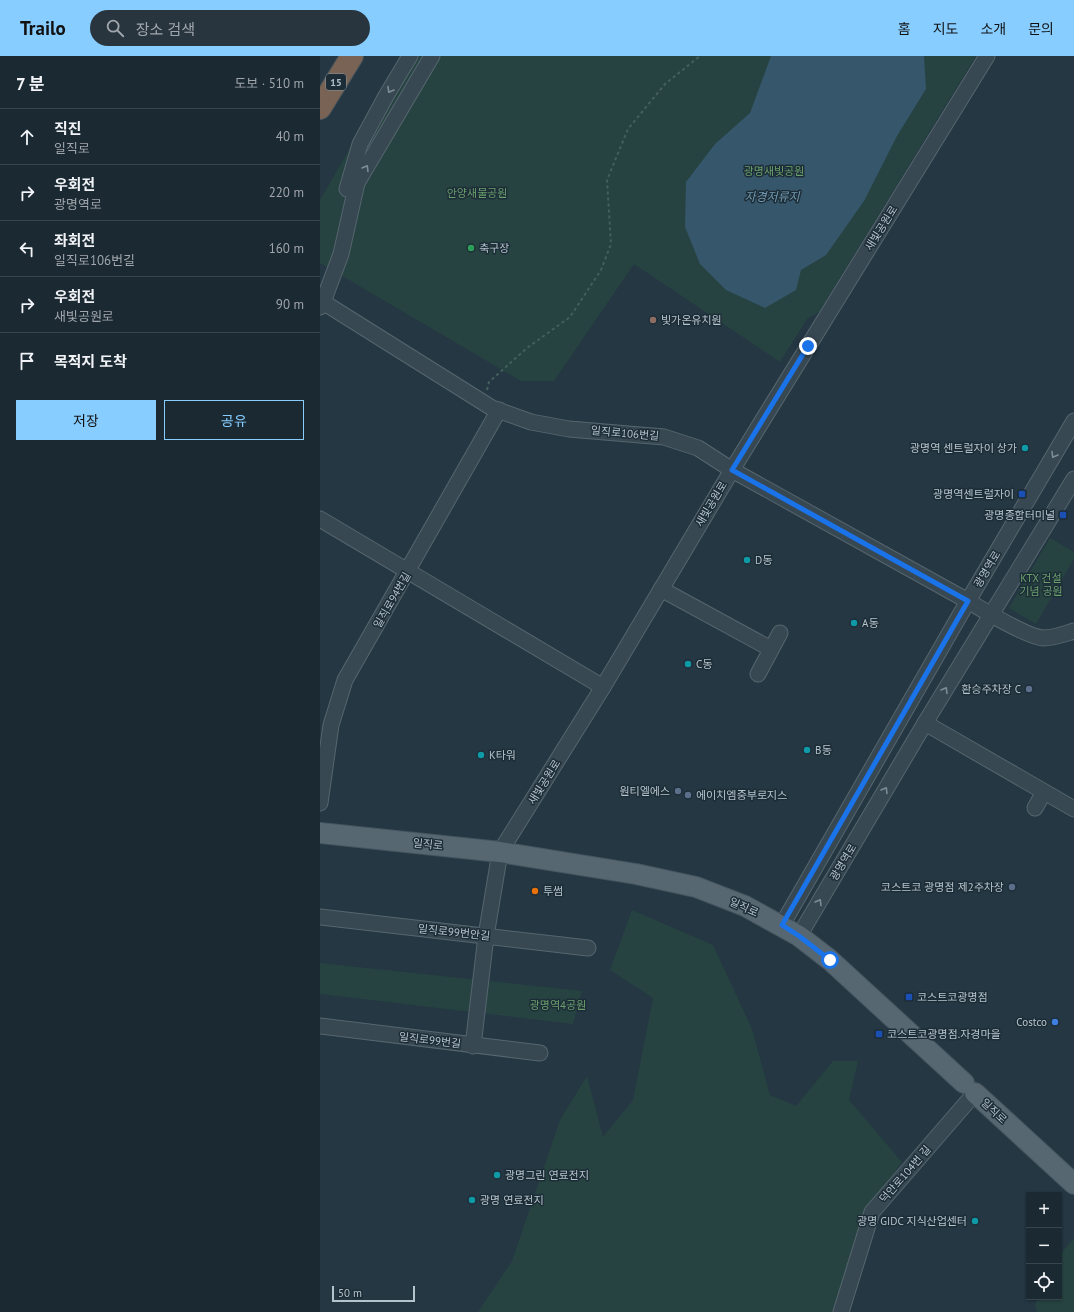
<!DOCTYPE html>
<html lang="ko">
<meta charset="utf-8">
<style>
body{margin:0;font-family:"PT Sans","Noto Sans KR",sans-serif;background:#28353e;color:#f1f3f6}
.controls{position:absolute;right:12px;bottom:12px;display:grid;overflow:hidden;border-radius:0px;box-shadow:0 1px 3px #0004}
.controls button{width:36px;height:36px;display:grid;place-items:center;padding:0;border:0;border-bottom:1px solid #39454d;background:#1b2932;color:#f1f3f6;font:20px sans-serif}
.scale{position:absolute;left:12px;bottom:10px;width:83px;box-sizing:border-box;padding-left:4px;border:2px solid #b5c3cc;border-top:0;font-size:11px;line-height:14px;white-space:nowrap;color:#b5c3cc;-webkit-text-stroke:3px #1d2d37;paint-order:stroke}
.stop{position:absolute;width:12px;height:12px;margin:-9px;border:3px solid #1a73e8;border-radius:50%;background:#fff}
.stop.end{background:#1a73e8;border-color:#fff;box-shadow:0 1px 4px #0008}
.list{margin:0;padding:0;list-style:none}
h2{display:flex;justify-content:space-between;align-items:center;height:52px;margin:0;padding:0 16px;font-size:17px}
h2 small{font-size:13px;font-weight:400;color:#a0a6ac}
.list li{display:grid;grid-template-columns:26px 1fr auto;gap:12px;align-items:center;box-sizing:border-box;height:56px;padding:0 16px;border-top:1px solid #39454d}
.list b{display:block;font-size:15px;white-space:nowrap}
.list p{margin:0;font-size:13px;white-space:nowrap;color:#a0a6ac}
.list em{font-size:13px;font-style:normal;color:#a0a6ac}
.actions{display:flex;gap:8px;padding:12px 16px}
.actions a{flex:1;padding:9px 0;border:1px solid #87cdff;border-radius:0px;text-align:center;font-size:14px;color:#87cdff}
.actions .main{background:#87cdff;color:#111}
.icon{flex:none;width:22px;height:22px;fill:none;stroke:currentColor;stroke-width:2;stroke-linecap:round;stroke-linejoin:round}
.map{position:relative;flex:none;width:754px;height:1256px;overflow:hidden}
header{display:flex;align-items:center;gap:24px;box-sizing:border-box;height:56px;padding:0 20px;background:#87cdff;color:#111}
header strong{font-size:19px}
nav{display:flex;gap:22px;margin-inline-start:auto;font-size:14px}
.search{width:280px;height:36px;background:#28353e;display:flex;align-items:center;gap:10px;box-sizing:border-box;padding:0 14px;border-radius:22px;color:#a0a6ac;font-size:15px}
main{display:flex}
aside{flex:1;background:#1b2932}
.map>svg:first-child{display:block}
.green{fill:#264341}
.water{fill:#36566b}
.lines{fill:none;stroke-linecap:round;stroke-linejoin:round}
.minor-casing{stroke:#56666f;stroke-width:17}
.major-casing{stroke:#45545e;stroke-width:22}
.highway-casing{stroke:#43535c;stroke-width:24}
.path{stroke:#445f5d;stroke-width:2;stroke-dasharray:3 3;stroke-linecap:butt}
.minor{stroke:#384852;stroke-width:15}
.major{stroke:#566772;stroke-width:20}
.highway{stroke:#796354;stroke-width:22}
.oneway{stroke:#7d8c95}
.route{stroke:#1a73e8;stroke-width:5}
.leisure-dot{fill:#2e9e5b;stroke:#1d2d37;stroke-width:1.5}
.education-dot{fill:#8d6e63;stroke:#1d2d37;stroke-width:1.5}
.culture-dot{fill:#0f9aa8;stroke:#1d2d37;stroke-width:1.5}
.transit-dot{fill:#1a4fb4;stroke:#1d2d37;stroke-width:1.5}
.service-dot{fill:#5c6f8a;stroke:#1d2d37;stroke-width:1.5}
.food-dot{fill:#e8710a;stroke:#1d2d37;stroke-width:1.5}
.shop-dot{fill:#3f7fe0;stroke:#1d2d37;stroke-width:1.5}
.labels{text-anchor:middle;stroke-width:3;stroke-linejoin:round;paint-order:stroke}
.shield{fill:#1d2d37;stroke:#87969f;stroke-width:1}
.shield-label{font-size:10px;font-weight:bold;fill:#b5c3cc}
.park-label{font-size:11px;fill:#6a9f6c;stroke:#1d2d37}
.street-label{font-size:11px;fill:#b5c3cc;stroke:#1d2d37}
.poi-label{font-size:11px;fill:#b5c3cc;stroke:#1d2d37;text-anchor:start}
.water-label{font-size:12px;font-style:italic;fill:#729ab2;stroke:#1d2d37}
</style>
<header>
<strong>Trailo</strong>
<div class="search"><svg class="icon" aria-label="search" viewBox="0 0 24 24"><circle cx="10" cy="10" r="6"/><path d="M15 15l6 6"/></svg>장소 검색</div>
<nav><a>홈</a><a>지도</a><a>소개</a><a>문의</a></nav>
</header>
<main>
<aside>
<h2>7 분<small>도보 · 510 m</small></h2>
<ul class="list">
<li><svg class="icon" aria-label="ahead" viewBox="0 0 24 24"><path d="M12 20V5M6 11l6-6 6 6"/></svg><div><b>직진</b><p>일직로</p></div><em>40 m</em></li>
<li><svg class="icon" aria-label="right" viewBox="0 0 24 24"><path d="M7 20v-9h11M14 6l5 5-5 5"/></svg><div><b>우회전</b><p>광명역로</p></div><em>220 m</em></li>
<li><svg class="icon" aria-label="left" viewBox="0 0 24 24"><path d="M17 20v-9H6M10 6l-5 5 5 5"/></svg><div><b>좌회전</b><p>일직로106번길</p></div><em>160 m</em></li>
<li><svg class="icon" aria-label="right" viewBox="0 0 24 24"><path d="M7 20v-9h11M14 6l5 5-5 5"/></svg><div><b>우회전</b><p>새빛공원로</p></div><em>90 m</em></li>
<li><svg class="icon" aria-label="arrive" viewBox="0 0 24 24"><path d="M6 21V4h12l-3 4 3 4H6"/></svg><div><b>목적지 도착</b></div></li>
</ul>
<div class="actions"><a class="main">저장</a><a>공유</a></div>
</aside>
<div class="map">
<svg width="754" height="1256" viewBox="0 0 754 1256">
<rect width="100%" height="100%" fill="#243743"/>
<!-- green -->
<g class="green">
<path d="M83,0H656L499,256L487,263L460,306L314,208L234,325H201L0,207V144Z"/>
<path d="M730,482L754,496V503L716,568L689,552Z"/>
<path d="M312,854L393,889L432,973L450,1039L476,1050L513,1005H538L529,1044L582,1106L547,1154L523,1256H158L192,1205L240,1064L267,1020L283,1081L313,1044L333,942L290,914Z"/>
<path d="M0,907L262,935L253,968L0,938Z"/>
<path d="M754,1182V1256H717L715,1249L719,1241H739V1202L743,1195Z"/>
</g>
<!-- water -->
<path class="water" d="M451,0H604L606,33L577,80L544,145L506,199L481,214L476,234L445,252L406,234L380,208L365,171L366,126L395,88L430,57Z"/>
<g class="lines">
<!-- minor casing -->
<g class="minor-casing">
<g id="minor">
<path d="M27,133L40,88L66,40L90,0"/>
<path d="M3,246L21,198L37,127L112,0"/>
<path d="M0,251L3,246L172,352L211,366L249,373L344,381L378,392L412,414L648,545C663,554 707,581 723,582C734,582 744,578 754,575"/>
<path d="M0,463L283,631"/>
<path d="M341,533L451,593"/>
<path d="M438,618L460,577"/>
<path d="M605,667L754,753"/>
<path d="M0,747L11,669L25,624L179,354"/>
<path d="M715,752L724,736"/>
<path d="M0,861L268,892"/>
<path d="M462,869L648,545L754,365"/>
<path d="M479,880L605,667L754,423"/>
<path d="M0,970L220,997"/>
<path d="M153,990L166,880L180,796L283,631L412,414L667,0"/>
<path d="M521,1256L552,1156L655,1037L647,1030"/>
</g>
</g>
<!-- major casing -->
<g class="major-casing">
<g id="major">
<path d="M0,777L180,796L316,818L376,831L425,850L479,880L510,904L644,1027"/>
<path d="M655,1037L754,1128"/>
</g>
</g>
<!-- highway casing -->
<g class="highway-casing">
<path id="highway" d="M0,52L32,0"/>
</g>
<!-- path -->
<path class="path" d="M167,334L169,326L207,292L250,261L281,214L291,188L287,124L308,73L345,28L380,0"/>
<!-- minor -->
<use href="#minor" class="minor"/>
<!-- major -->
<use href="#major" class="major"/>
<!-- highway -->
<use href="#highway" class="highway"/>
</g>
<!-- one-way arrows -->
<defs><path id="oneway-chevron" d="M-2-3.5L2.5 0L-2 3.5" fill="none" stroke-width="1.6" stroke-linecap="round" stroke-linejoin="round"/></defs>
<g class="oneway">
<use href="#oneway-chevron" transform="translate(70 34) rotate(120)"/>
<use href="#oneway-chevron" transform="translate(46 112) rotate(-59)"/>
<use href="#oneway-chevron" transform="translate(734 399) rotate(120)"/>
<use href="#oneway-chevron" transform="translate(625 634) rotate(-59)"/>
<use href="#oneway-chevron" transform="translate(565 734) rotate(-59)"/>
<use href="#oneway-chevron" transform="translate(499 846) rotate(-59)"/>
</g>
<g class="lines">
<!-- route -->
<path class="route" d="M488,290L412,414L648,545L462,869L479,880L510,904"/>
</g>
<!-- markers -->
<circle class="leisure-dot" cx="151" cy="192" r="4"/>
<circle class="education-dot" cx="333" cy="264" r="4"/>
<g class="culture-dot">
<circle cx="705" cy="392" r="4"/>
<circle cx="427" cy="504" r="4"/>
<circle cx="534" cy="567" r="4"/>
<circle cx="368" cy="608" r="4"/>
<circle cx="487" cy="694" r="4"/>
<circle cx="161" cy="699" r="4"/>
<circle cx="177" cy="1119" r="4"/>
<circle cx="152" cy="1144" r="4"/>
<circle cx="655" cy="1165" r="4"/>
</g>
<g class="transit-dot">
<rect x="698" y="434" width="8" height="8" rx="2"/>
<rect x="739" y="455" width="8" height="8" rx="2"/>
<rect x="585" y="937" width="8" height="8" rx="2"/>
<rect x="555" y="974" width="8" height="8" rx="2"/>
</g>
<g class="service-dot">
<circle cx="709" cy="633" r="4"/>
<circle cx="358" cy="735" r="4"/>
<circle cx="368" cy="739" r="4"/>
<circle cx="692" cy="831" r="4"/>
</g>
<circle class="food-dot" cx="215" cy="835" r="4"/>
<circle class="shop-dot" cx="735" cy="966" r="4"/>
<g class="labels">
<!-- shield labels -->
<rect class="shield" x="6" y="18" width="20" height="16" rx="3"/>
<g class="shield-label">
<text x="16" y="30">15</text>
</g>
<!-- park labels -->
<g class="park-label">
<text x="454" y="119">광명새빛공원</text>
<text x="157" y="141">안양새물공원</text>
<text x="721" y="526">KTX 건설<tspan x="721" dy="13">기념 공원</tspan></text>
<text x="238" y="953">광명역4공원</text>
</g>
<!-- street labels -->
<g class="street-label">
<text transform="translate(561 172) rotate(-58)" y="4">새빛공원로</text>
<text transform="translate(305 377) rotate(5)" y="4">일직로106번길</text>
<text transform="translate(391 448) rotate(-59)" y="4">새빛공원로</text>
<text transform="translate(667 513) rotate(-59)" y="4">광명역로</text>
<text transform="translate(72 544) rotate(-60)" y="4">일직로94번길</text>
<text transform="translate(224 726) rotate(-58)" y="4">새빛공원로</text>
<text transform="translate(108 788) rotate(6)" y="4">일직로</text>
<text transform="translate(523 806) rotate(-59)" y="4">광명역로</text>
<text transform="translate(424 851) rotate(24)" y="4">일직로</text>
<text transform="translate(134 876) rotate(6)" y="4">일직로99번안길</text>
<text transform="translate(110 984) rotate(7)" y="4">일직로99번길</text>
<text transform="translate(674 1055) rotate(43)" y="4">일직로</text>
<text transform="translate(585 1118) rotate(-49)" y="4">덕안로104번 길</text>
</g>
<!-- poi labels -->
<g class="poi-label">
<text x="159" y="196">축구장</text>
<text x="341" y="268">빛가온유치원</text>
<text x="697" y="396" text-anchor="end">광명역 센트럴자이 상가</text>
<text x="694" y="442" text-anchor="end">광명역센트럴자이</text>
<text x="735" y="463" text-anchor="end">광명종합터미널</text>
<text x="435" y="508">D동</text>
<text x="542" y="571">A동</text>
<text x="376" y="612">C동</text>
<text x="701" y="637" text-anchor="end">환승주차장 C</text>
<text x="495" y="698">B동</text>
<text x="169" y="703">K타워</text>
<text x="350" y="739" text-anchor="end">원티엘에스</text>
<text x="376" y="743">에이치엠중부로지스</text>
<text x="684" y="835" text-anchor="end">코스트코 광명점 제2주차장</text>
<text x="223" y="839">투썸</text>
<text x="597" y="945">코스트코광명점</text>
<text x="727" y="970" text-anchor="end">Costco</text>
<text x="567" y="982">코스트코광명점.자경마을</text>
<text x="185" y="1123">광명그린 연료전지</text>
<text x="160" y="1148">광명 연료전지</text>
<text x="647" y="1169" text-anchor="end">광명 GIDC 지식산업센터</text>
</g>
<!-- water labels -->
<g class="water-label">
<text x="452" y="145">자경저류지</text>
</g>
</g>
</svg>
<div class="controls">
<button>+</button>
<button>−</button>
<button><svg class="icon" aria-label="locate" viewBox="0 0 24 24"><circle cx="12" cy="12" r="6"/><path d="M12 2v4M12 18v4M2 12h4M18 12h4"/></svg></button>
</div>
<div class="scale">50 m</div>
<div class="stop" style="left:510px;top:904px"></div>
<div class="stop end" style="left:488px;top:290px"></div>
</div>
</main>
